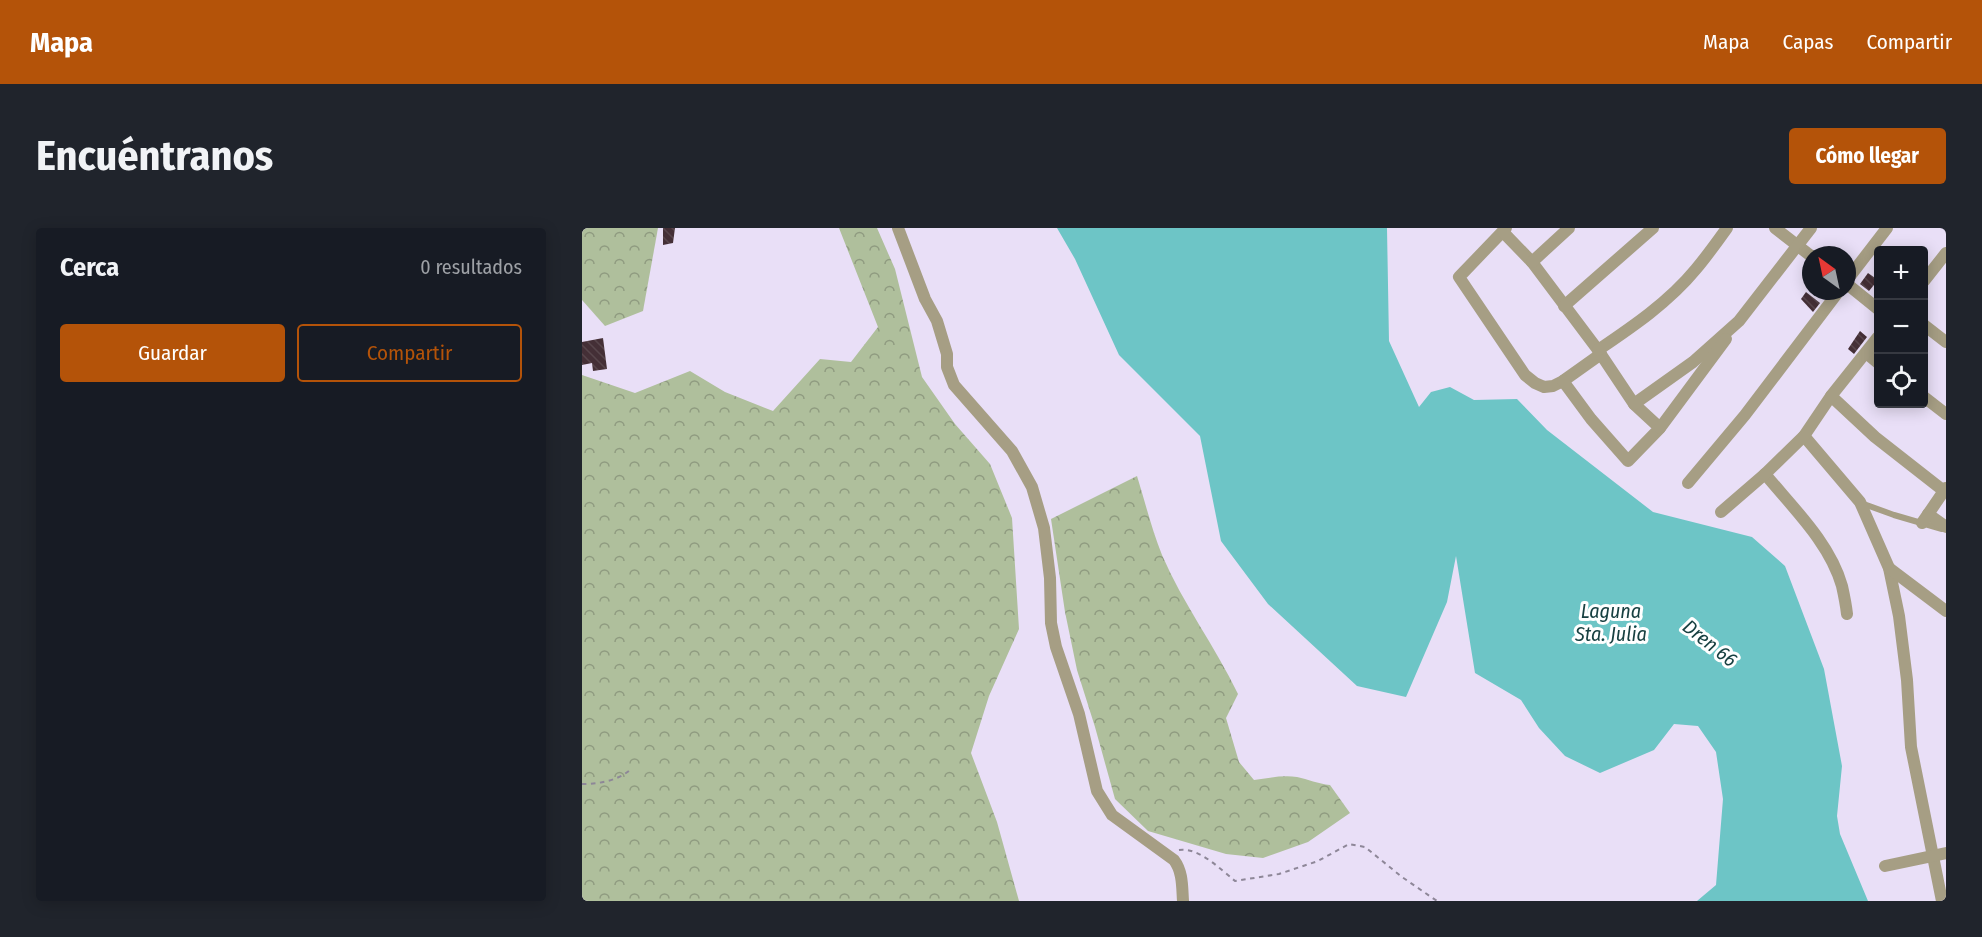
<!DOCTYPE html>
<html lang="es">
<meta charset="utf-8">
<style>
body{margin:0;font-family:"Fira Sans Condensed",sans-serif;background:#20242c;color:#f1f3f6}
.controls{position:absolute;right:18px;top:18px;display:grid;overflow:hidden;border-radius:6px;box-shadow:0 3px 15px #0003}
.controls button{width:54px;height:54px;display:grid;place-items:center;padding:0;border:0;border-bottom:2px solid #363941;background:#171b24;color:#f1f3f6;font:30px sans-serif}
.compass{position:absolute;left:1220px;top:18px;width:54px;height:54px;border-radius:50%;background:#171b24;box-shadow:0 3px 15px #0003;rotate:327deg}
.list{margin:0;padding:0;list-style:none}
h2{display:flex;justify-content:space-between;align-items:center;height:78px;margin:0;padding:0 24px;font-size:26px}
h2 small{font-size:20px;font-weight:400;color:#9ea1a6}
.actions{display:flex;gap:12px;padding:18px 24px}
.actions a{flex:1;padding:14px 0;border:2px solid #b45309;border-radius:6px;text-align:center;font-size:21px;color:#b45309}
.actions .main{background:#b45309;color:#fff}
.icon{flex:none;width:33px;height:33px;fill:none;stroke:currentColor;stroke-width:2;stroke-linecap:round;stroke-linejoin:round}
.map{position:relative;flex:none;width:1364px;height:673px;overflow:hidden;border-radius:6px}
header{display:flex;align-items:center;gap:36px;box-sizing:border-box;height:84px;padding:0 30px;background:#b45309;color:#fff}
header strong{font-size:28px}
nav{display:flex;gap:33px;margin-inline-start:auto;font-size:21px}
.intro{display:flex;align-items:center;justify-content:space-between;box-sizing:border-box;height:144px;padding:0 36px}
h1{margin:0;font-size:42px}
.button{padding:15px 27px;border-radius:6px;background:#b45309;color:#fff;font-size:21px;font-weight:700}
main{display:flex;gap:36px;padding:0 36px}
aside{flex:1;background:#171b24;border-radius:6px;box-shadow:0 3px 15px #0003}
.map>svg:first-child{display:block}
.forest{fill:url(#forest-crowns)}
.water{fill:#6dc5c6}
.building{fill:url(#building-back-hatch)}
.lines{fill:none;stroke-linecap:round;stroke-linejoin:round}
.path{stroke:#8e8798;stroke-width:2;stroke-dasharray:4.5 4.5;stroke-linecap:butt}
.service{stroke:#a69e84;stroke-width:6}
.minor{stroke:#a69e84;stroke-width:12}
.labels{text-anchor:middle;stroke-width:6;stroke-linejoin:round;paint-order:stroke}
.water-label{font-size:20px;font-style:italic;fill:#184142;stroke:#fff}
</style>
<header>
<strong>Mapa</strong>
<nav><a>Mapa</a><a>Capas</a><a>Compartir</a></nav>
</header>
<div class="intro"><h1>Encuéntranos</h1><a class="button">Cómo llegar</a></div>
<main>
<aside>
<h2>Cerca<small>0 resultados</small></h2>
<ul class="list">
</ul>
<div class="actions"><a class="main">Guardar</a><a>Compartir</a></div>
</aside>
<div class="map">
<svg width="1364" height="673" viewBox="0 0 1364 673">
<defs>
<pattern id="forest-crowns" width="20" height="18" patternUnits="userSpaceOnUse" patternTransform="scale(1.5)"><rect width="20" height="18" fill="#afbf9c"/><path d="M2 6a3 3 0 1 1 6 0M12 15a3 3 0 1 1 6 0" fill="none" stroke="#8f9b80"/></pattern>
<pattern id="building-back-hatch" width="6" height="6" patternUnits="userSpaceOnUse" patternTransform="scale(1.5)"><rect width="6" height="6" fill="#442f36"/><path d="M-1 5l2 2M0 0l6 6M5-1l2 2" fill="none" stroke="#57454b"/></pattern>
</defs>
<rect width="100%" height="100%" fill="#e9dff7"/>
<!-- forest -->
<g class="forest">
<path d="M0,0H76L61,83L23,98L0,72Z"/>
<path d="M257,0H295L313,41L340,149L373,196L408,236L430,290L437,401L407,468L389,525L415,594L437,673H0V147L53,165L108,143L143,164L191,183L238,131L269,134L296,99Z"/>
<path d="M555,248C563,274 570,302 580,327C601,376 633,418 656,466L644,490L657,534L672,552C686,550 701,547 715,549C726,551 736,556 748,557L768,585L726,614L681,630L644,626L566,603L533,571L513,499L495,442L483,384L469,291Z"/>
</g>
<!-- water -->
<path class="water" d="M475,0H805L807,113L837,179L849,164L868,159L892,172L935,171L965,202L1071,284L1170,309L1203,338L1242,441L1260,538L1255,588L1258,606L1286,673H1115L1134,657L1141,571L1134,524L1116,498L1092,496L1072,522L1018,545L983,528L957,500L939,472L893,445L874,328L865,374L824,469L775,458L686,376L639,313L618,208L537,127L493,31Z"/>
<!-- building -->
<g class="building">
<path d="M81,0H93L91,15L81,17Z"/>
<path d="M1286,45L1296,52L1287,63L1278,56Z"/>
<path d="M1224,64L1238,75L1231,84L1219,71Z"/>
<path d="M1278,103L1285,109L1272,126L1266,121Z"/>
<path d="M21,110L25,141L11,143L10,135L0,137V114Z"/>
</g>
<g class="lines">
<!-- path -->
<g class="path">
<path d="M0,556C16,556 35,553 48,542"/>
<path d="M597,622C617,619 638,641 653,653L697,646L736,633L767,616L783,619L820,649L855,673"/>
</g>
<!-- service -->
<path class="service" d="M1279,275L1312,287L1360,301"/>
<!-- minor -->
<g class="minor">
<path d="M316,0L343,71L355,93L365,126V139L372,157L430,223L450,259L462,300L468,350L469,395L474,419L497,486L515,563L530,587L592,632C601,644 600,659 601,673"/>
<path d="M924,0L877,49L943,147L953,155L962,159L971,158L981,153L1019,126"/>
<path d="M1193,0L1229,28"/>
<path d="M921,4L950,34L1016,122L1052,176L1078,200L1046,233L1009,191L981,153"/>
<path d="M950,34L987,0"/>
<path d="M1265,52L1305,0"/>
<path d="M1342,53L1364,25"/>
<path d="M1265,56L1296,81"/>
<path d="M982,78L1071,0"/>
<path d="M1342,97L1364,114"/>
<path d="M1016,122C1050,99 1087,74 1114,41C1125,28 1135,14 1145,0"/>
<path d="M1284,125L1296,135"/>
<path d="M1249,168L1293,209L1362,263"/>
<path d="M1342,169L1364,186"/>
<path d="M1052,176L1111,134L1157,93L1229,0"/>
<path d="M1078,200L1144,111"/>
<path d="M1222,208L1278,274L1307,340L1317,388L1325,452L1329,519L1360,673"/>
<path d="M1183,246C1211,280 1248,315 1260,358C1262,367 1264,377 1265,386"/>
<path d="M1106,255L1163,187L1257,63"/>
<path d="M1139,284L1183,246L1222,208L1249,168L1296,109"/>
<path d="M1346,286L1364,299"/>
<path d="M1340,295L1364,260"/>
<path d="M1307,340L1364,383"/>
<path d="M1303,638L1364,625"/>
</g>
</g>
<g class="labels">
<!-- water labels -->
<g class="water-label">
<text x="1029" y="390">Laguna<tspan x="1029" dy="23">Sta. Julia</tspan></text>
<text transform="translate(1128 415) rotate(38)" y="7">Dren 66</text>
</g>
</g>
</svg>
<div class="controls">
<button>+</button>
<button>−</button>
<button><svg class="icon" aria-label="locate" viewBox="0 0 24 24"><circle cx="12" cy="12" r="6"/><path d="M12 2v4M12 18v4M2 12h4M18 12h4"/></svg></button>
</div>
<svg class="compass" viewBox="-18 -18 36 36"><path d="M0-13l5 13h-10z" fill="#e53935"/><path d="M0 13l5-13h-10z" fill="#9ea1a6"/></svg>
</div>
</main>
